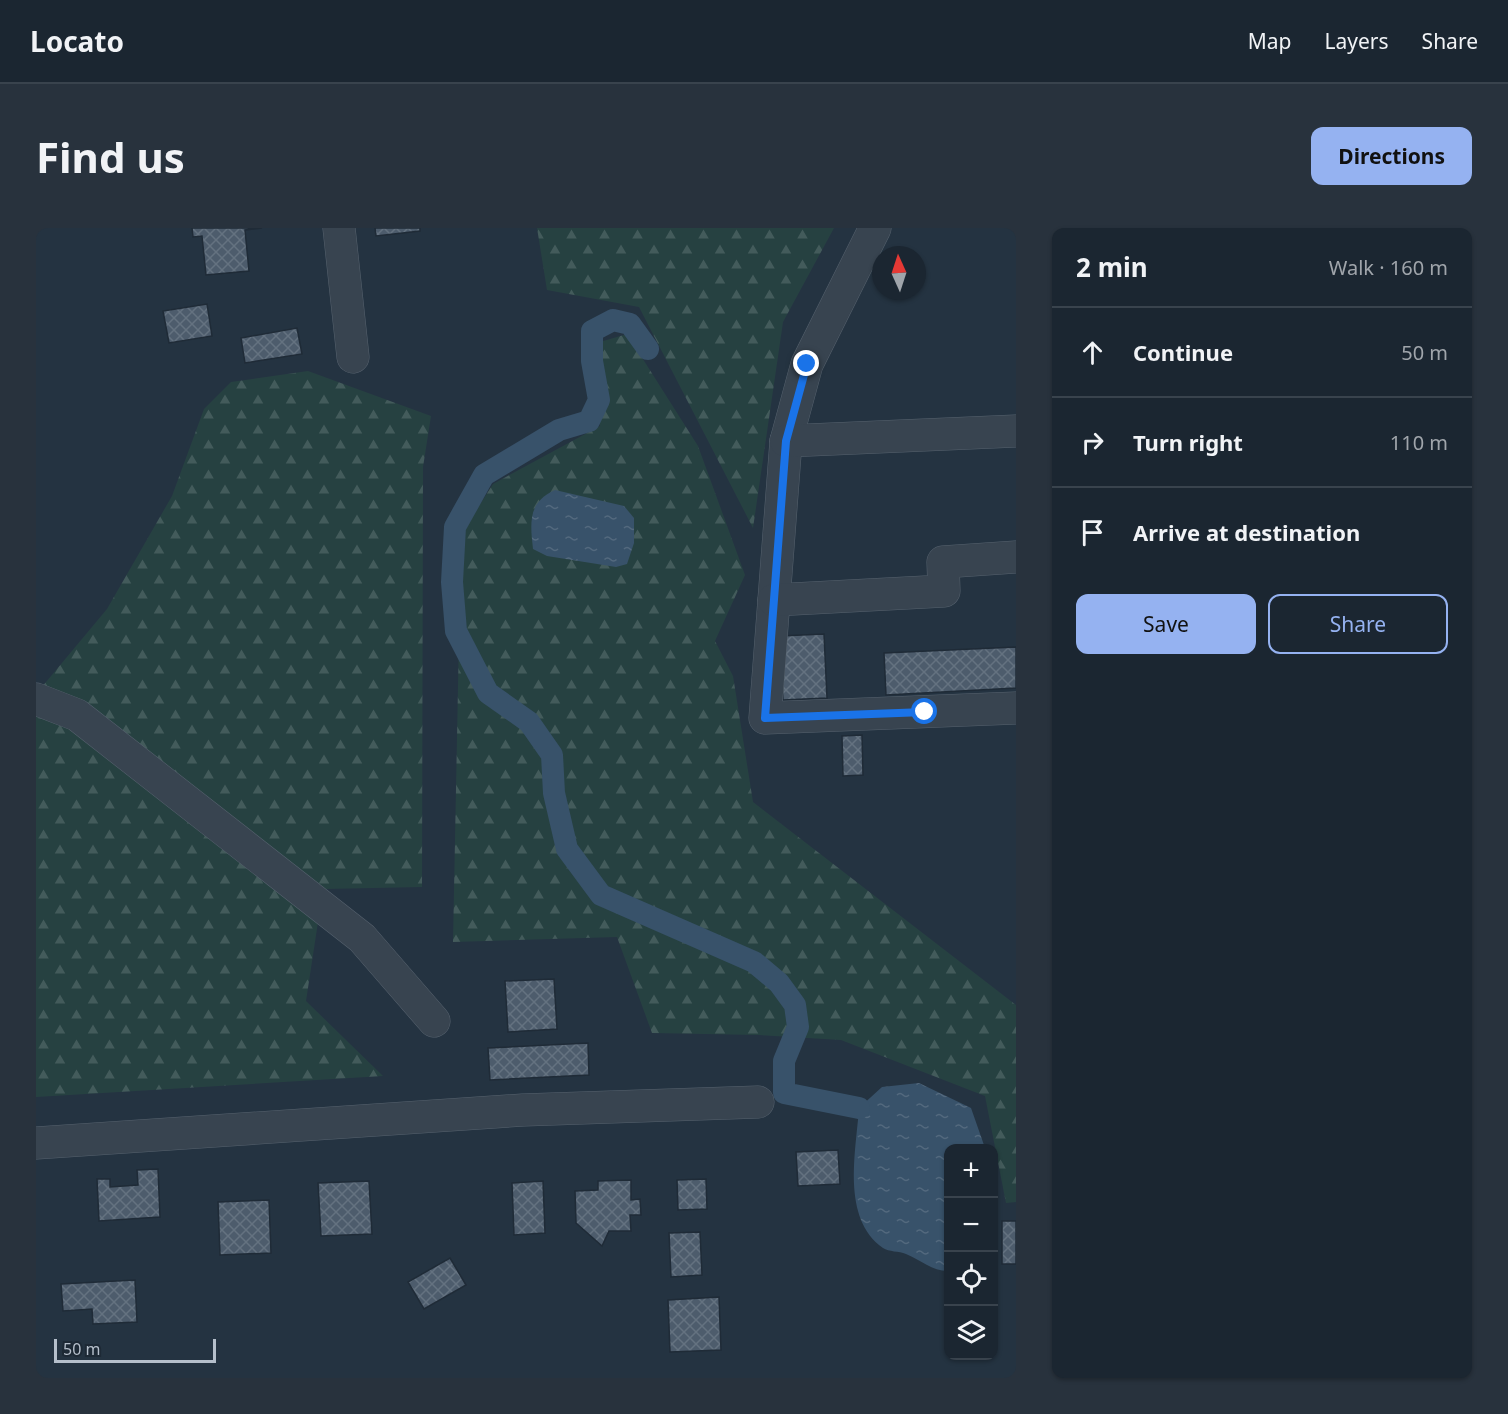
<!DOCTYPE html>
<meta charset="utf-8">
<style>
body{margin:0;font-family:"Noto Sans",sans-serif;background:#28323d;color:#f1f3f6}
.controls{position:absolute;right:18px;bottom:18px;display:grid;overflow:hidden;border-radius:12px;box-shadow:0 2px 4px #0004}
.controls button{width:54px;height:54px;display:grid;place-items:center;padding:0;border:0;border-bottom:2px solid #39434d;background:#1b2631;color:#f1f3f6;font:30px sans-serif}
.compass{position:absolute;left:836px;top:18px;width:54px;height:54px;border-radius:50%;background:#1b2631;box-shadow:0 2px 4px #0004;rotate:357deg}
.scale{position:absolute;left:18px;bottom:15px;width:162px;box-sizing:border-box;padding-left:6px;border:3px solid #b5bfcb;border-top:0;font-size:16px;line-height:21px;white-space:nowrap;color:#b5bfcb;-webkit-text-stroke:4px #1d2935;paint-order:stroke}
.stop{position:absolute;width:18px;height:18px;margin:-14px;border:4px solid #1a73e8;border-radius:50%;background:#fff}
.stop.end{background:#1a73e8;border-color:#fff;box-shadow:0 2px 6px #0008}
.list{margin:0;padding:0;list-style:none}
h2{display:flex;justify-content:space-between;align-items:center;height:78px;margin:0;padding:0 24px;font-size:26px}
h2 small{font-size:20px;font-weight:400;color:#a0a5ab}
.list li{display:grid;grid-template-columns:39px 1fr auto;gap:18px;align-items:center;box-sizing:border-box;height:90px;padding:0 24px;border-top:2px solid #39434d}
.list b{display:block;font-size:22px;white-space:nowrap}
.list em{font-size:20px;font-style:normal;color:#a0a5ab}
.actions{display:flex;gap:12px;padding:18px 24px}
.actions a{flex:1;padding:14px 0;border:2px solid #95b2f1;border-radius:12px;text-align:center;font-size:21px;color:#95b2f1}
.actions .main{background:#95b2f1;color:#111}
.icon{flex:none;width:33px;height:33px;fill:none;stroke:currentColor;stroke-width:2;stroke-linecap:round;stroke-linejoin:round}
.map{position:relative;flex:none;width:980px;height:1150px;overflow:hidden;border-radius:12px}
header{display:flex;align-items:center;gap:36px;box-sizing:border-box;height:84px;padding:0 30px;background:#1b2631;border-bottom:2px solid #39434d}
header strong{font-size:28px}
nav{display:flex;gap:33px;margin-inline-start:auto;font-size:21px}
.intro{display:flex;align-items:center;justify-content:space-between;box-sizing:border-box;height:144px;padding:0 36px}
h1{margin:0;font-size:42px}
.button{padding:15px 27px;border-radius:12px;background:#95b2f1;color:#111;font-size:21px;font-weight:700}
main{display:flex;gap:36px;padding:0 36px}
aside{flex:1;background:#1b2631;border-radius:12px;box-shadow:0 2px 4px #0004}
.map>svg:first-child{display:block}
.forest{fill:url(#forest-firs)}
.water{fill:url(#water-ripples)}
.lines{fill:none;stroke-linecap:round;stroke-linejoin:round}
.canal{stroke:#38526a;stroke-width:22}
.building{fill:url(#building-cross-hatch);stroke:#1f2b37;stroke-width:1.5}
.minor-casing{stroke:#56626e;stroke-width:33}
.minor{stroke:#384450;stroke-width:32}
.route{stroke:#1a73e8;stroke-width:8}
</style>
<header>
<strong>Locato</strong>
<nav><a>Map</a><a>Layers</a><a>Share</a></nav>
</header>
<div class="intro"><h1>Find us</h1><a class="button">Directions</a></div>
<main>
<div class="map">
<svg width="980" height="1150" viewBox="0 0 980 1150">
<defs>
<pattern id="forest-firs" width="22" height="20" patternUnits="userSpaceOnUse" patternTransform="scale(1.5)"><rect width="22" height="20" fill="#264141"/><path d="M5 1l3.5 6h-7zM16 11l3.5 6h-7z" fill="#435b5b"/></pattern>
<pattern id="water-ripples" width="26" height="14" patternUnits="userSpaceOnUse" patternTransform="scale(1.5)"><rect width="26" height="14" fill="#38526a"/><path d="M2 4q2-2 4 0t4 0M15 11q2-2 4 0t4 0" fill="none" stroke="#53697e"/></pattern>
<pattern id="building-cross-hatch" width="8" height="8" patternUnits="userSpaceOnUse" patternTransform="scale(1.5)"><rect width="8" height="8" fill="#4d5c6c"/><path d="M0 0l8 8M0 8l8-8" fill="none" stroke="#647280"/></pattern>
</defs>
<rect width="100%" height="100%" fill="#243341"/>
<!-- forest -->
<g class="forest">
<path d="M501,0H798L747,94L717,300L603,79L511,62Z"/>
<path d="M591,106L662,218L709,347L679,413L697,448L717,574L980,777V974L970,975L949,868L805,812L722,807L616,805L581,709L417,714L425,306L457,256L564,198V114Z"/>
<path d="M272,143L395,188L387,239L386,659L287,661L270,773L347,848L0,869V466L71,381L136,268L168,181L195,154Z"/>
</g>
<!-- water -->
<g class="water">
<path d="M519,262L588,278L598,290V315L591,336L580,339L511,328L497,321C494,294 492,274 519,262Z"/>
<path d="M883,855L935,880L949,920H912V1043C896,1043 885,1032 870,1026C863,1023 853,1024 847,1020C805,990 820,924 823,880L846,859Z"/>
</g>
<g class="lines">
<!-- canal -->
<path class="canal" d="M612,121L594,96L577,92L556,103V133L563,172L553,193L523,202L448,247L419,299L416,354L420,403L452,465L493,494L516,527L518,565L531,621L565,667L718,734L743,755L759,777L762,799L748,833V865L823,880"/>
</g>
<!-- building -->
<g class="building">
<path d="M156,0H226L209,2L213,43L170,47L166,8L157,9Z"/>
<path d="M339,0H384V3L340,8Z"/>
<path d="M171,76L176,108L133,115L127,83Z"/>
<path d="M261,100L266,126L209,135L205,110Z"/>
<path d="M788,406L791,470L747,472L744,408Z"/>
<path d="M980,419V460L850,467L848,425Z"/>
<path d="M826,507L827,547L807,548L806,508Z"/>
<path d="M518,751L521,801L472,804L469,753Z"/>
<path d="M552,815L553,847L454,852L452,820Z"/>
<path d="M802,922L804,956L762,958L760,924Z"/>
<path d="M122,941L124,989L63,993L61,951H74V959L102,957L101,942Z"/>
<path d="M670,951L671,981L642,982L641,952Z"/>
<path d="M595,952V972L604,971L605,987H594L595,1003H573L566,1018L540,995L539,963L562,962V953Z"/>
<path d="M333,953L336,1006L285,1008L282,955Z"/>
<path d="M507,953L509,1005L478,1007L476,955Z"/>
<path d="M233,972L235,1025L184,1027L182,974Z"/>
<rect x="966" y="993" width="14" height="43"/>
<path d="M664,1004L666,1047L635,1049L633,1005Z"/>
<path d="M414,1030L430,1057L388,1081L372,1054Z"/>
<path d="M99,1052L101,1094L57,1096L56,1081L27,1083L25,1056Z"/>
<path d="M683,1069L685,1122L634,1124L632,1072Z"/>
</g>
<g class="lines">
<!-- minor casing -->
<g class="minor-casing">
<g id="minor">
<path d="M303,0L317,129"/>
<path d="M839,0L771,136L750,213L729,490L980,480"/>
<path d="M750,213L980,203"/>
<path d="M738,372L908,363L907,334L980,329"/>
<path d="M0,471L41,487L326,710L398,793"/>
<path d="M0,915L487,882L722,874"/>
</g>
</g>
<!-- minor -->
<use href="#minor" class="minor"/>
</g>
<g class="lines">
<!-- route -->
<path class="route" d="M771,136L750,213L729,490L889,484"/>
</g>
</svg>
<div class="controls">
<button>+</button>
<button>−</button>
<button><svg class="icon" aria-label="locate" viewBox="0 0 24 24"><circle cx="12" cy="12" r="6"/><path d="M12 2v4M12 18v4M2 12h4M18 12h4"/></svg></button>
<button><svg class="icon" aria-label="layers" viewBox="0 0 24 24"><path d="M12 4l9 5-9 5-9-5zM3 14l9 5 9-5"/></svg></button>
</div>
<svg class="compass" viewBox="-18 -18 36 36"><path d="M0-13l5 13h-10z" fill="#e53935"/><path d="M0 13l5-13h-10z" fill="#a0a5ab"/></svg>
<div class="scale">50 m</div>
<div class="stop" style="left:889px;top:484px"></div>
<div class="stop end" style="left:771px;top:136px"></div>
</div>
<aside>
<h2>2 min<small>Walk · 160 m</small></h2>
<ul class="list">
<li><svg class="icon" aria-label="ahead" viewBox="0 0 24 24"><path d="M12 20V5M6 11l6-6 6 6"/></svg><div><b>Continue</b></div><em>50 m</em></li>
<li><svg class="icon" aria-label="right" viewBox="0 0 24 24"><path d="M7 20v-9h11M14 6l5 5-5 5"/></svg><div><b>Turn right</b></div><em>110 m</em></li>
<li><svg class="icon" aria-label="arrive" viewBox="0 0 24 24"><path d="M6 21V4h12l-3 4 3 4H6"/></svg><div><b>Arrive at destination</b></div></li>
</ul>
<div class="actions"><a class="main">Save</a><a>Share</a></div>
</aside>
</main>
